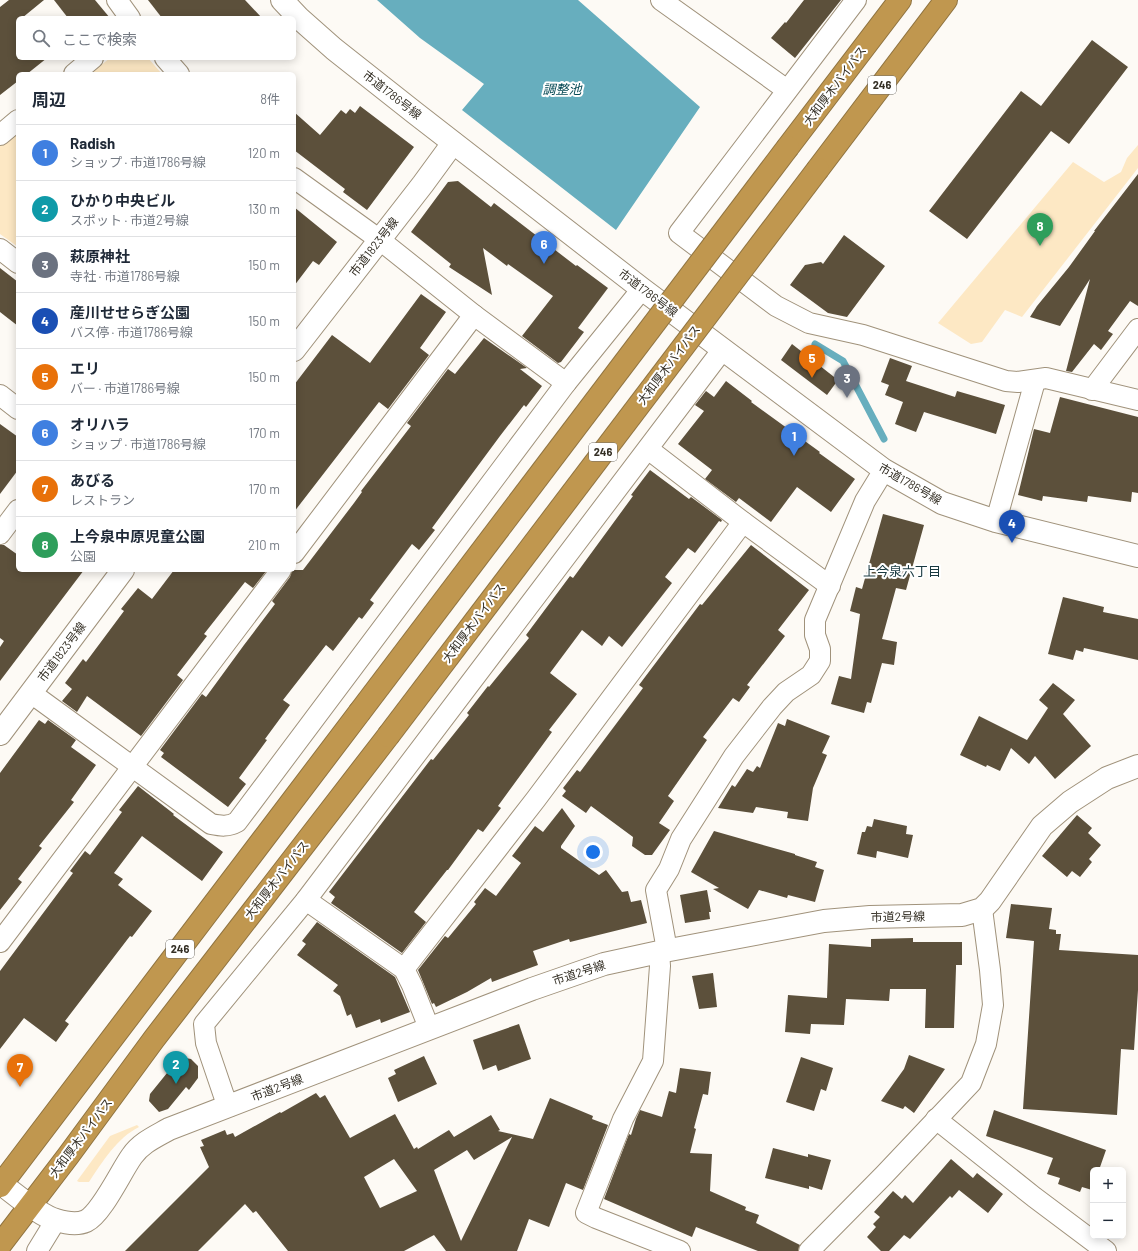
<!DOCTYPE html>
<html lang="ja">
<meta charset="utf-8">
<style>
body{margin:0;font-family:Barlow,"Noto Sans JP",sans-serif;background:#f2f2f3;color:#1f2937}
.controls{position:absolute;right:12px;bottom:12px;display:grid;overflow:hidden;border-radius:6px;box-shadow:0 2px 10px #0003}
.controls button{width:36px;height:36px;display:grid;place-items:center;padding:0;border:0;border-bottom:1px solid #e0e1e3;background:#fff;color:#1f2937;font:20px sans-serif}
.you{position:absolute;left:593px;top:852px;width:14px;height:14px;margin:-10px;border:3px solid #fff;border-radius:50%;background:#1a73e8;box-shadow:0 0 0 6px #1a73e833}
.badge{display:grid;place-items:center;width:26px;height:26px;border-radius:50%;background:#2563eb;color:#fff;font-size:13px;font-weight:700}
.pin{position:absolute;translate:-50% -33px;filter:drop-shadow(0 1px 2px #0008)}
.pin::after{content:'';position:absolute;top:21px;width:14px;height:12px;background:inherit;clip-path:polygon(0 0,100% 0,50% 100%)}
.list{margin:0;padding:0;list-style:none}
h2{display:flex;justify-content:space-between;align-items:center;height:52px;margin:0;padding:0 16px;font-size:17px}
h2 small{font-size:13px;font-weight:400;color:#747a83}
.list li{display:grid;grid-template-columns:26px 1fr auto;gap:12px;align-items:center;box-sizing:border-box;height:56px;padding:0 16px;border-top:1px solid #e0e1e3}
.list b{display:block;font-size:15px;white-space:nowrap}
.list p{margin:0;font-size:13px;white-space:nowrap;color:#747a83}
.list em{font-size:13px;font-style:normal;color:#747a83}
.icon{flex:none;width:22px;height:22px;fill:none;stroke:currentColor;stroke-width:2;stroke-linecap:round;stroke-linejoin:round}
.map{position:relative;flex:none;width:1138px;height:1251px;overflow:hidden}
.search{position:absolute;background:#fff;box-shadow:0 2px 10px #0003;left:16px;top:16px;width:280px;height:44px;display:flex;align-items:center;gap:10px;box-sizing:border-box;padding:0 14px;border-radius:6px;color:#747a83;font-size:15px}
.panel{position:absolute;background:#fff;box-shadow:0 2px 10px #0003;left:16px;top:72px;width:280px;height:500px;border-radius:6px}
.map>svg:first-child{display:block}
.green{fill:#fde8c4}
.water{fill:#67aebe}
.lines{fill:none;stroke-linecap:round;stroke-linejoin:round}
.stream{stroke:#67aebe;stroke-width:7}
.building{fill:#5c503b;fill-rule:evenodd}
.street-casing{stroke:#a0927b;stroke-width:22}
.secondary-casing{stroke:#a0927b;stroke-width:24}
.highway-casing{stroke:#8f7340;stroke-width:24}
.street{stroke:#fff;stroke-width:20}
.secondary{stroke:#fff;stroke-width:22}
.highway{stroke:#c0974f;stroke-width:22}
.highway-bridge-casing{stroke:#8f7340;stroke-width:24;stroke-linecap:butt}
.highway-bridge{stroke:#c0974f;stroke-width:22}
.labels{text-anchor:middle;stroke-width:4;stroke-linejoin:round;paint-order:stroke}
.shield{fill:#fff;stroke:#716d66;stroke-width:1}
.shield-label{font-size:11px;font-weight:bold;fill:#342f25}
.street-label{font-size:12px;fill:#342f25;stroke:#fff}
.water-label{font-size:13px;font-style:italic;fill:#064955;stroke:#fff}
.neighbourhood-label{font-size:13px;fill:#193940;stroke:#fff}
</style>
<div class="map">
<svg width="1138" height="1251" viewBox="0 0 1138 1251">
<rect width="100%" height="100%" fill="#fdfaf5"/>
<!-- green -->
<g class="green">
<path d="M110,58H148L162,74H90Z"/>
<path d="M18,132V247L0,234V146Z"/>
<path d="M1138,145V168L1022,317L1005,310L982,342L971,344L938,323L1073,162L1104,182L1121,172L1127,158Z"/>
<path d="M137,1125L139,1127C117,1138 103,1161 89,1182H79L77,1181L110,1136Z"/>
</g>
<!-- water -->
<path class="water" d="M377,0H578L700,107L616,230L462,110L484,84L420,38Z"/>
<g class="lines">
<!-- stream -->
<path class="stream" d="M815,344L843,361L884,439"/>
</g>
<!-- building -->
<g class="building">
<path d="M9,0H44L22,18H18V58H47L27,74H18V81L0,95V7Z"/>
<path d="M54,0H95L110,18H68Z"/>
<path d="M148,0H245L262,18H162Z"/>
<path d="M804,0H841L795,58L771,38L785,22L786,23Z"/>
<path d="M1092,40L1128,67L1069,144L1051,131L967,239L929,211L1021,91L1041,106Z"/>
<path d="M360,106L414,147L367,210L343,192L345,189L294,150V112L320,135L341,110L346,114L350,109L355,113Z"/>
<path d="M1138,174V306L1130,301L1108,331L1113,334L1101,350L1094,344L1072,372L1066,371L1090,279L1060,326L1030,317L1037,306L1069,267L1095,231H1094Z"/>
<path d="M458,181L491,207L494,203L576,266L577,265L608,288L578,328L584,332L561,362L558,363L522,336L553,296L508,264L507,266L483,248L492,295L449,267L451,264L411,232L448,182Z"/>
<path d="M294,207L337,242L319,265L313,261L294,286Z"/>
<path d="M844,235L885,266L847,317L828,313L790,285L805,265L821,262L823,264Z"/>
<path d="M0,268L18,282V326L0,312Z"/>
<path d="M421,294L446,312L420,348L429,355L388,409L379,402L294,512V385L332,335L370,363Z"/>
<path d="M484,338L527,368L520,369L542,386L526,407L524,405L500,436L432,528L435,530L419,550L412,544L370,600L374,603L362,619L359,617L333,651L326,645L283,700L290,705L265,739L267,740L239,778L246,784L228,807L161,757L164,753L160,750L202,694L206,697L244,645L275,604L272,601L290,577L292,570H303L354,503L362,492L361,491L411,426L407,423L448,369L455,374Z"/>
<path d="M792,344L838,380L827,395L781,360Z"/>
<path d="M890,358L912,366L906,381L955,397L957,391L1005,405L996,434L924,412L916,432L895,424L903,402L885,395L889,385L881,382Z"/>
<path d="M726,381L752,401L751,402L820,452L819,453L855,479L831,512L797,487L771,522L739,498L736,502L705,479L712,470L678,444L704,411L695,405L706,391L714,397Z"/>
<path d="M1060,397L1138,417V493L1132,492L1131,502L1088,496L1087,502L1043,496L1042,501L1018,495L1034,429L1050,433Z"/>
<path d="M0,424L18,437V470L0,494Z"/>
<path d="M650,470L689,499L691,497L722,520L721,522L719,521L695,553L688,548L665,577L672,583L622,647L609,636L602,646L582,630L550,673L577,694L549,730L552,732L498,806L501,808L483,832L478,829L448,870H447L414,912L426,922L402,953L331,903L335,897L329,892L431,759L433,760L469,715L467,713L488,686L489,687L529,638L526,635L570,576L573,578L633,496L631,495Z"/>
<path d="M883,514L924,525L906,590L896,588L882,639L897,642L894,665L882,663L871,703L867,702L864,713L831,704L839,676L851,679L860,614L850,611L856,587L862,589Z"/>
<path d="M0,545H4L18,555V570H84L0,681V647L4,641L0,638Z"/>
<path d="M751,545L809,590L778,630L785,636L747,685L750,687L739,702L733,698L703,737L707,740L668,796L674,801L659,823L670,830L652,855H645L632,846L633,837L591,806L586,813L562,796L566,791L563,788L577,770L580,772L643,688L639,685L700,604L702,605Z"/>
<path d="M174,570H267L253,588L245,582L204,634L207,636L177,675L183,680L141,736L87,696L77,712L62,701L72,689L65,683L83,659L86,662L124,611L121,609L138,588L152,599Z"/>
<path d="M1063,597L1104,607L1103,612L1138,619V660L1084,648L1083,652L1076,650L1073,660L1048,654Z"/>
<path d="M1053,683L1075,700L1063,714L1091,746L1055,779L1035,756L1029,764L1011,748L1000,771L987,765L986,767L960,755L979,716L1027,740L1048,708L1039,700Z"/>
<path d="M787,719L830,736L822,753L827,755L813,788L808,821L787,818L788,812L756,807L753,813L718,808L732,785L735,787L747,769L753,772L757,766L760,768L778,723L785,726Z"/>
<path d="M39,720L45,724L48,720L76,740L71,747L96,765L71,800L74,802L39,846L42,848L18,879L22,882L0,910V773Z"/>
<path d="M138,786L174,814L173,815L223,852L202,881L142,836L114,873L123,879L118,885L152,911L132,937L130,936L65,1021L69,1024L56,1042L24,1018L0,1049V971L73,873L70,871L85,851L90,855L122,812L119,810Z"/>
<path d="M562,808L575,826L561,846V848L599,875L606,870L622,892L628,891L631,902L641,900L647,923L570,942L569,939L533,951L538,965L492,982L491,978L467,992L436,1007L434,1003L432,1004L418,970L445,936L448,938L476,904L474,902L485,888L496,896L521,863L512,856L535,826L543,832Z"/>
<path d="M1077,815L1092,828L1088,833L1101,845L1089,859L1092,862L1080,877L1072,871L1067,877L1042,856Z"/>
<path d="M874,819L907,826L906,834L913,835L908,858L877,851L876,858L857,854L862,832H865L867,826L872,827Z"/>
<path d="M714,831L795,854V855L817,862L815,867L824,870L815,902L788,895L787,898L759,890L748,909L713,889L719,888L691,872Z"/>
<path d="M707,890L711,912H709L710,919L685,923L680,895Z"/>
<path d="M1011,904L1052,908L1049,929L1056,930V934H1061L1059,950L1138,955V990L1134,1050L1121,1049L1117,1115L1023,1109L1034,941L1006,938Z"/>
<path d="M317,922L395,977L410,1012L381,1023L380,1019L356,1028L351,1014L347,1016L340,996L333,991L338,985L297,955L306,944L302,941Z"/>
<path d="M913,938V942H962V965H956V968L954,1028H925L926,989H890L889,1001L846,999L844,1025L811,1024L810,1034L785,1032L788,995L827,998L829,944L871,947V939Z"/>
<path d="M713,973L717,1007L699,1009L692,976Z"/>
<path d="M519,1024L531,1059L498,1071L496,1065L483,1070L473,1040Z"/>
<path d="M909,1055L945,1069L914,1113L905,1106L903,1109L881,1101L904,1069Z"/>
<path d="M424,1056L437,1084L398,1102L388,1078L396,1074L394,1070Z"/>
<path d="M180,1057L191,1059L198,1066V1078L189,1090L186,1087L168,1109L159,1112L149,1101L150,1094Z"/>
<path d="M801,1057L833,1068L826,1091L821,1089L814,1111L786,1102Z"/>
<path d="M680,1068L711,1072L708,1095L703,1094L694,1128L696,1129L690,1153L712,1154L710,1191L746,1207L745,1210L759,1215L756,1223L800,1245L798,1251H758L696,1227L692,1237L604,1199L629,1134L631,1135L636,1119L640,1110L662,1117L669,1091L676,1093Z"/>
<path d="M316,1093L320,1098L325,1095L350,1138L395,1114L414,1149L417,1147L418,1149L449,1130L454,1137L491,1115L500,1130L498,1131L533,1139L550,1098L593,1116L592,1119L608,1125L583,1190L566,1183L549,1227L529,1219L517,1251H446L434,1235L404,1251H288L256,1211L253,1213L245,1204L198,1251H125L209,1167L200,1147L204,1146L201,1140L225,1130L227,1135L233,1133L235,1137L280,1112L281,1113ZM512,1137L461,1241L434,1170L467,1150L474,1160ZM394,1159L417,1191L380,1208L364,1177Z"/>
<path d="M994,1110L1106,1150L1099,1170H1093L1092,1190L1082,1187L1080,1192L1058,1184L1060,1178L1047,1174L1053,1158L986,1136Z"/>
<path d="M773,1148L808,1157V1154L831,1160L822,1190L809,1186V1189L765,1178Z"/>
<path d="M951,1159L973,1178L977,1173L1003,1194L988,1213L959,1190L952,1198L950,1196L910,1239L904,1235L889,1251H881L867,1237L876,1227L873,1224L880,1217L874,1212L893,1191L902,1199L905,1195L913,1203Z"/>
</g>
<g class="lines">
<!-- street casing -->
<g class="street-casing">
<g id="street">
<path d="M117,0L130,18"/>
<path d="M661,0L787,90"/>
<path d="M856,0L679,233L776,306L809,323L863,335L1006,381L1018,382L1046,378L1138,400"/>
<path d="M165,58L179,74"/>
<path d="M74,74L93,58"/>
<path d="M0,135L18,120"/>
<path d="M294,178L380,240L474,315L566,383"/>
<path d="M0,249L18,263"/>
<path d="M1092,390L1138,329"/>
<path d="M0,395L18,409"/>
<path d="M648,449L743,522L830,586"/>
<path d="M996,521L1035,381"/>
<path d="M0,534L18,510"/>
<path d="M294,553L474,315"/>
<path d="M31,693L211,824C221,826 228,827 237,822L566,383L642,289"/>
<path d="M306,900L404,969L412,985L429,1028"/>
<path d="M0,942L281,570"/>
<path d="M667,950L656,890L669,869L681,839L734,756L772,707L786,692L811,675L820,661V649L815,635V620L865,501L884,470"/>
<path d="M659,952L660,966L653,1061L623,1119L586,1213L596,1218L680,1251"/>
<path d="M404,969L536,799L743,522"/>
<path d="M230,1106L224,1096L206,1043L204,1024L306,900L723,349"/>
<path d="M936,1119L1034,1197L1106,1251"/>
<path d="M37,1251L56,1220"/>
<path d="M809,1251L884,1175L971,1083L986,1044L993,1005L990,970L982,909"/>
</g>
</g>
<!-- secondary casing -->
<g class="secondary-casing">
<g id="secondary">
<path d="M282,0L299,18L334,49L415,113L642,289L884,470L942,503L996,521L1138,556"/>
<path d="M294,350L423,184L453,143"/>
<path d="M0,734L123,570"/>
<path d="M0,1183C14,1193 40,1216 56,1220C66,1223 77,1225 86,1221C102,1213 121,1171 132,1156C141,1143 155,1137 169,1129L532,989L604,964L659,952L824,921L870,917L962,915L982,909L990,901L1042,826L1070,802L1107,778L1138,766"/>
</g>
</g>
<!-- highway casing -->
<g class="highway-casing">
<g id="highway">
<path d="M788,147L900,0"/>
<path d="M818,169L946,0"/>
<path d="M0,1186L359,713"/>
<path d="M0,1245L68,1156L154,1039L388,736"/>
</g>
</g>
<!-- street -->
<use href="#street" class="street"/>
<!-- secondary -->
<use href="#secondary" class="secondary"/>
<!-- highway -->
<use href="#highway" class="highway"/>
<!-- highway-bridge casing -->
<g class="highway-bridge-casing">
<g id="highway-bridge">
<path d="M359,713L788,147"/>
<path d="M388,736L818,169"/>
</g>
</g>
<!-- highway-bridge -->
<use href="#highway-bridge" class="highway-bridge"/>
</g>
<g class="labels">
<!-- shield labels -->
<g class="shield">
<rect x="868" y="76" width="28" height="18" rx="3"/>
<rect x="589" y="443" width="28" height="18" rx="3"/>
<rect x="166" y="940" width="28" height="18" rx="3"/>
</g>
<g class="shield-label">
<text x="882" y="89">246</text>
<text x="603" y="456">246</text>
<text x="180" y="953">246</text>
</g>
<!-- street labels -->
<g class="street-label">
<text transform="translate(835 86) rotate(-53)" y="4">大和厚木バイパス</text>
<text transform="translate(392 95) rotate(38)" y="4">市道1786号線</text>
<text transform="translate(374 247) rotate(-52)" y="4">市道1823号線</text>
<text transform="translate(648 293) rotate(37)" y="4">市道1786号線</text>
<text transform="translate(669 365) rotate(-53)" y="4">大和厚木バイパス</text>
<text transform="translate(910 484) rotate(30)" y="4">市道1786号線</text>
<text transform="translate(474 623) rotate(-53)" y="4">大和厚木バイパス</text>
<text transform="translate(62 652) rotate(-53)" y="4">市道1823号線</text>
<text transform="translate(277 880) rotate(-52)" y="4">大和厚木バイパス</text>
<text transform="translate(898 917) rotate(-1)" y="4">市道2号線</text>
<text transform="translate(579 973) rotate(-18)" y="4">市道2号線</text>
<text transform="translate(277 1088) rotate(-21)" y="4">市道2号線</text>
<text transform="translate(81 1138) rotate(-53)" y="4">大和厚木バイパス</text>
</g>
<!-- water labels -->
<g class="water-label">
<text x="562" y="94">調整池</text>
</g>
<!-- neighbourhood labels -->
<g class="neighbourhood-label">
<text x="902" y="576">上今泉六丁目</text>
</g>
</g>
</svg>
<div class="controls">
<button>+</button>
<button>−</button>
</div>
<div class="you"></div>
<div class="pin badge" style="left:794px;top:456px;background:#3f7fe0">1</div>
<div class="pin badge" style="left:176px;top:1084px;background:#0f9aa8">2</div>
<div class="pin badge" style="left:847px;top:398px;background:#6b7280">3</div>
<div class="pin badge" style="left:1012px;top:543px;background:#1a4fb4">4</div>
<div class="pin badge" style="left:812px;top:378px;background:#e8710a">5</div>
<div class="pin badge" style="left:544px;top:264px;background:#3f7fe0">6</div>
<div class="pin badge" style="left:20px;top:1087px;background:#e8710a">7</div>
<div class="pin badge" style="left:1040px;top:246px;background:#2e9e5b">8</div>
<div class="search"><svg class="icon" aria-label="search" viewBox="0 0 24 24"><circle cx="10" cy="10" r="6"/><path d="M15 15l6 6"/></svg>ここで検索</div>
<section class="panel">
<h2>周辺<small>8件</small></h2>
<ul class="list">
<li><span class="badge" style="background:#3f7fe0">1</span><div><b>Radish</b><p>ショップ · 市道1786号線</p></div><em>120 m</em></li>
<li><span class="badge" style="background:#0f9aa8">2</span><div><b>ひかり中央ビル</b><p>スポット · 市道2号線</p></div><em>130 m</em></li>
<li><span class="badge" style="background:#6b7280">3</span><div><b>萩原神社</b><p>寺社 · 市道1786号線</p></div><em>150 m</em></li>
<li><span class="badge" style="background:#1a4fb4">4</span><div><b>産川せせらぎ公園</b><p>バス停 · 市道1786号線</p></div><em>150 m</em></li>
<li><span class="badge" style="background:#e8710a">5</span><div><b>エリ</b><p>バー · 市道1786号線</p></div><em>150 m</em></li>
<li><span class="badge" style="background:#3f7fe0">6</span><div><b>オリハラ</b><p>ショップ · 市道1786号線</p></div><em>170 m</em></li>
<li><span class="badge" style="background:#e8710a">7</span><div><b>あびる</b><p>レストラン</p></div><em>170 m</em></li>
<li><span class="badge" style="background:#2e9e5b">8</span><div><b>上今泉中原児童公園</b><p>公園</p></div><em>210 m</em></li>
</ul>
</section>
</div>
